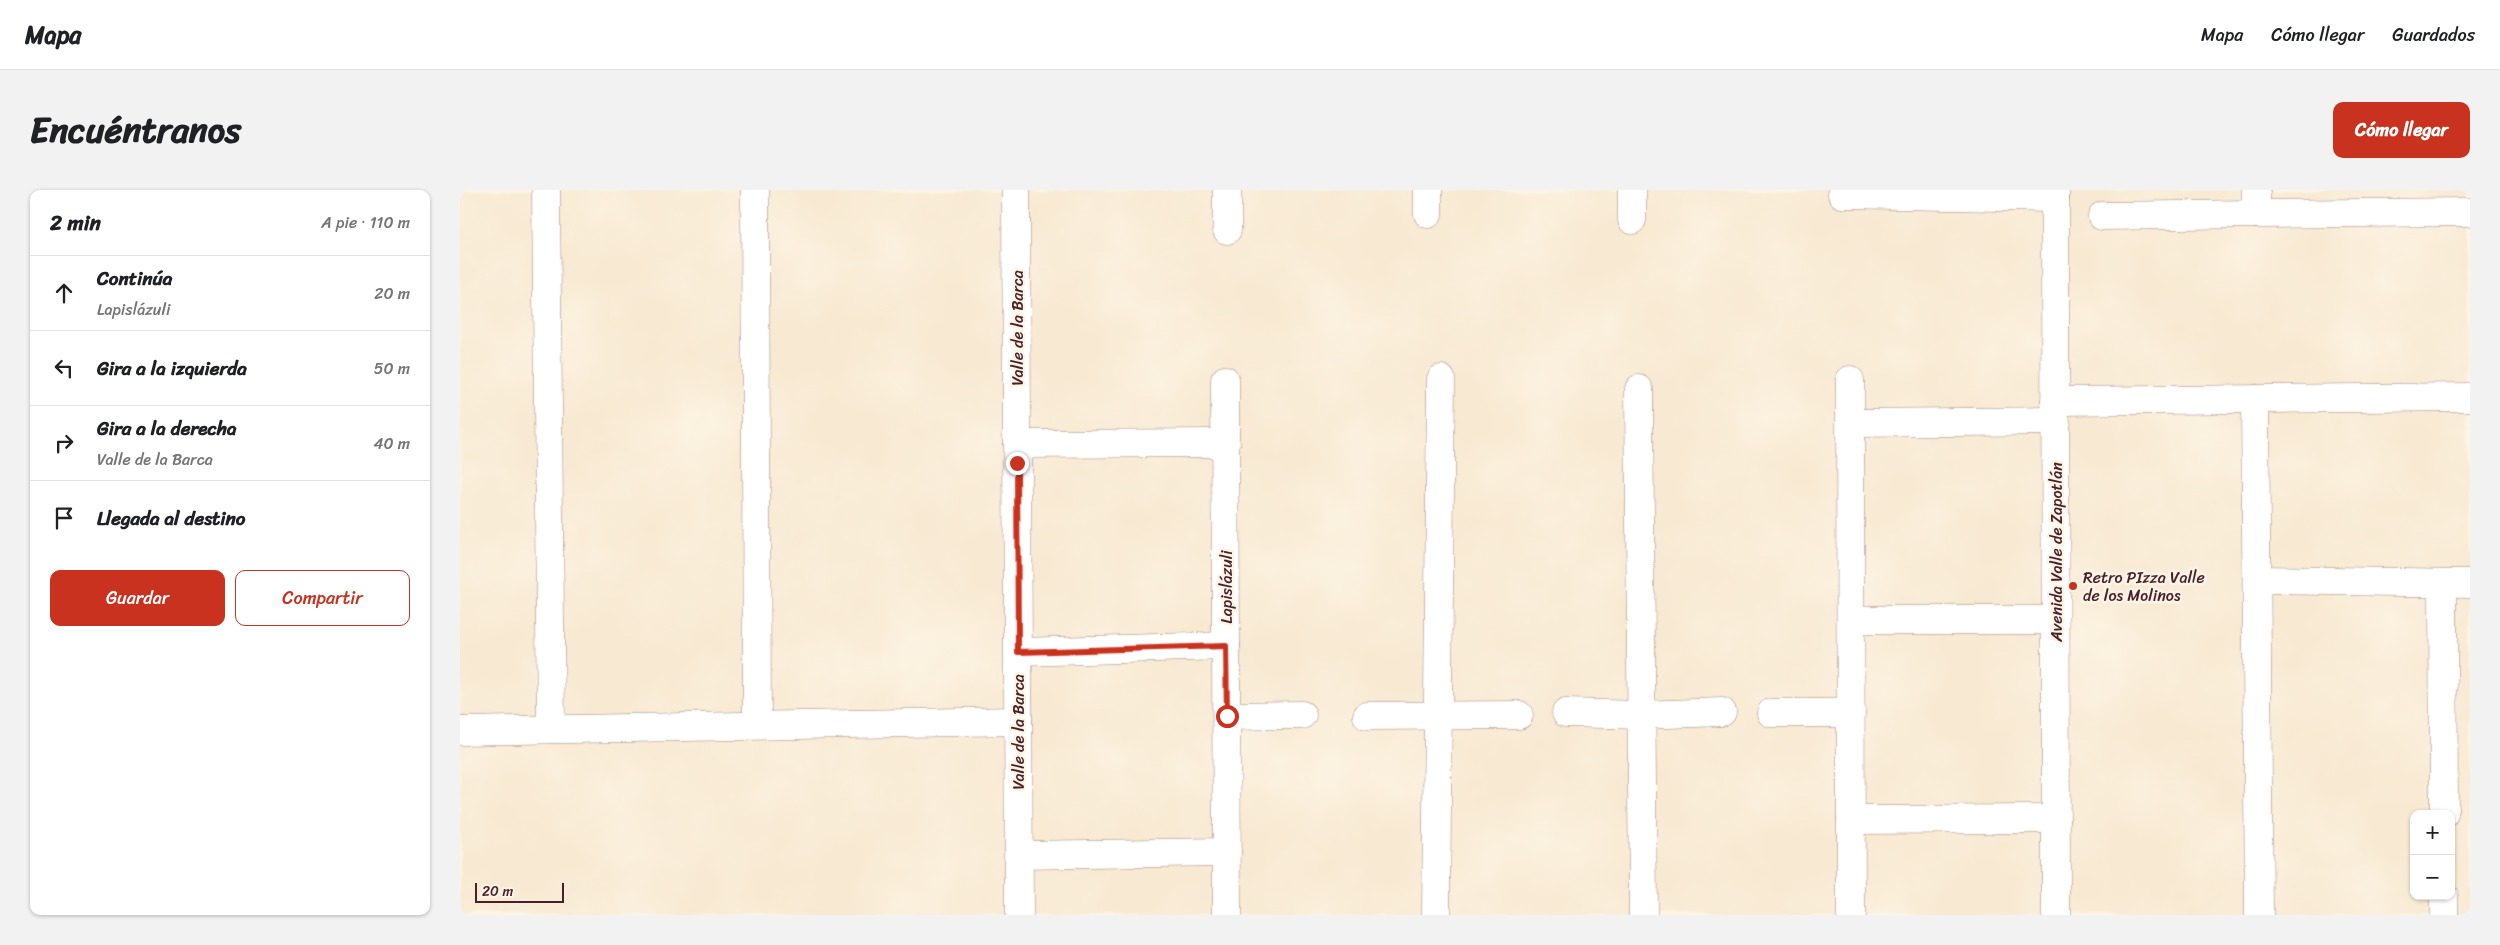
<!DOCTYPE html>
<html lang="es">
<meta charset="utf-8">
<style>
body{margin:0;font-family:Sriracha,sans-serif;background:#f2f2f2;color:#202124}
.controls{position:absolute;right:15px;bottom:15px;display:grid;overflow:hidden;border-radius:10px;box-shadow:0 1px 4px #0004}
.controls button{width:45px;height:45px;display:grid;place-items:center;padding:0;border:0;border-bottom:1px solid #e0e0e0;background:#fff;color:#202124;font:25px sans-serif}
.scale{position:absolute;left:15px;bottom:12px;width:89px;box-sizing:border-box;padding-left:5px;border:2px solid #4a1f2b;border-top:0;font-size:14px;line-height:18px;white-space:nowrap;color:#4a1f2b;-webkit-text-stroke:4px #fcf5e5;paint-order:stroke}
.stop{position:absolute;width:15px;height:15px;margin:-11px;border:4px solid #c8321e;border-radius:50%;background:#fff}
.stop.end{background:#c8321e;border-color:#fff;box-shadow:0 1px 5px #0008}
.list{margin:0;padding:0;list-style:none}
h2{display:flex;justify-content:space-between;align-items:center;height:65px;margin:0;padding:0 20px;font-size:21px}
h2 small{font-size:16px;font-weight:400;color:#757577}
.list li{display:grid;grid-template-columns:32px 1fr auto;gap:15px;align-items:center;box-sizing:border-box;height:75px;padding:0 20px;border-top:1px solid #e0e0e0}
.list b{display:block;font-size:19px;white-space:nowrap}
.list p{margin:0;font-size:16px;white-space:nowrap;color:#757577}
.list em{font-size:16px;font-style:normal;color:#757577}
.actions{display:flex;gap:10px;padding:15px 20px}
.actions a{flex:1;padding:11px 0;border:1px solid #c8321e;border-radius:10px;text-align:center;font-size:18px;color:#c8321e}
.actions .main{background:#c8321e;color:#fff}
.icon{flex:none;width:28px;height:28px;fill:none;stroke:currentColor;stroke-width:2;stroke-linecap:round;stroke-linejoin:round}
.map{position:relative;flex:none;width:2010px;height:725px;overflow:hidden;border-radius:10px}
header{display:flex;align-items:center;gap:30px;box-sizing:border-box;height:70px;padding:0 25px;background:#fff;border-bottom:1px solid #e0e0e0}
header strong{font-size:24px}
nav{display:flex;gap:28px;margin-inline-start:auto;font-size:18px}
.intro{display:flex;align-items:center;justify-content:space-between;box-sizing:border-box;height:120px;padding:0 30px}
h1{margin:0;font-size:35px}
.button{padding:12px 22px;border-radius:10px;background:#c8321e;color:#fff;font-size:18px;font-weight:700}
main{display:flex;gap:30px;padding:0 30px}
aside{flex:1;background:#fff;border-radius:10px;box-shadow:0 1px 4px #0004}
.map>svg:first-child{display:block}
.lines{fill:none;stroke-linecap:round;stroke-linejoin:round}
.street-casing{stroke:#a1847e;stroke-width:29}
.street{stroke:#fff;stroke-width:28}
.route{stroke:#c8321e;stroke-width:6}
.poi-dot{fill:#c8321e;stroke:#fcf5e5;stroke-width:2}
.labels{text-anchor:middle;stroke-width:5;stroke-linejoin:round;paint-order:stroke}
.street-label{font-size:16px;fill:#4a1f2b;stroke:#fcf5e5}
.poi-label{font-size:16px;fill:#4a1f2b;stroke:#fcf5e5;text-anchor:start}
</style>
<header>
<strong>Mapa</strong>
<nav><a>Mapa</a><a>Cómo llegar</a><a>Guardados</a></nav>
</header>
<div class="intro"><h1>Encuéntranos</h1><a class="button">Cómo llegar</a></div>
<main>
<aside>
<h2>2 min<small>A pie · 110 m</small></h2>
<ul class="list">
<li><svg class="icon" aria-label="ahead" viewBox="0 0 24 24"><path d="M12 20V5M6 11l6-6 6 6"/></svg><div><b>Continúa</b><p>Lapislázuli</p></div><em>20 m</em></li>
<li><svg class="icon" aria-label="left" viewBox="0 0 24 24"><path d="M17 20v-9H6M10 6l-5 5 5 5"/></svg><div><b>Gira a la izquierda</b></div><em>50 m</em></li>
<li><svg class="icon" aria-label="right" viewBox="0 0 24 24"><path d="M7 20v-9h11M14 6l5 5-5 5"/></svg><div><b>Gira a la derecha</b><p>Valle de la Barca</p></div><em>40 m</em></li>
<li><svg class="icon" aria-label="arrive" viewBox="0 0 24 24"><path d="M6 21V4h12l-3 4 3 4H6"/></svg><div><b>Llegada al destino</b></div></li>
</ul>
<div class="actions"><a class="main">Guardar</a><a>Compartir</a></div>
</aside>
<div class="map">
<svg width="2010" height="725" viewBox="0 0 2010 725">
<rect width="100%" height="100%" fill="#fcf5e5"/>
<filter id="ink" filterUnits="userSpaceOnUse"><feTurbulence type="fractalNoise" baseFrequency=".02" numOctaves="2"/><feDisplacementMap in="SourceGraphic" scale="10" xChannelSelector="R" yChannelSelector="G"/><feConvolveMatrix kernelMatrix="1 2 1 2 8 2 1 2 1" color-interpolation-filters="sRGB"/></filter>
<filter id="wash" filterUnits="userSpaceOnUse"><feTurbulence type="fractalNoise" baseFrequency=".0096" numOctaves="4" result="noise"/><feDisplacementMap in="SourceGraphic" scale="20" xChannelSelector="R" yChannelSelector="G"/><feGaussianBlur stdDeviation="1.12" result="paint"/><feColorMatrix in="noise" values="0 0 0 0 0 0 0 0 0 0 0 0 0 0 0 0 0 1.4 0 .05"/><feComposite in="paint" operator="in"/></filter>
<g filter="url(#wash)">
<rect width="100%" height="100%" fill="#f8e9d2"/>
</g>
<g filter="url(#ink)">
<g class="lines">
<!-- street casing -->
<g class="street-casing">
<g id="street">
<path d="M86,0L91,539"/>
<path d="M295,0L297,535"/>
<path d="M556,0L559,725"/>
<path d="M767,0V40"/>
<path d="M968,0V24"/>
<path d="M1382,0V4L1595,8"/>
<path d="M1595,0L1596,725"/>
<path d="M1796,0V24L2010,22"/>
<path d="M1642,26L1796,24"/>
<path d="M1172,30V0"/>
<path d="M765,190L767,725"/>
<path d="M1390,190L1391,725"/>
<path d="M1179,199L1183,725"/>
<path d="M1795,209L1799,725"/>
<path d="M1595,211L2010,207"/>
<path d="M1391,233L1596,231"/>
<path d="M557,254L766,253"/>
<path d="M1798,390L2010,393"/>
<path d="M1983,393L1984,624"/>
<path d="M1391,430H1595"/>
<path d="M559,462L766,456"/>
<path d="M1106,523L1181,525L1262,522"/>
<path d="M1311,523H1391"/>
<path d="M767,526L842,525"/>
<path d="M907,526L1059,525"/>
<path d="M0,541L558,531"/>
<path d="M1391,630L1596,629"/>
<path d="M558,665L767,662"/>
<path d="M1984,706V725"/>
<path d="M976,725L981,189"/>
</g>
</g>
<!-- street -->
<use href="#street" class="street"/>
</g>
</g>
<g class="lines" filter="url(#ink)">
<!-- route -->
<path class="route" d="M557,273L558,462L766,456L767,526"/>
</g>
<!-- markers -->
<circle class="poi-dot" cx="1613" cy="396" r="5"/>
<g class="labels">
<!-- street labels -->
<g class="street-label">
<text transform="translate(557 138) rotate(-90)" y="6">Valle de la Barca</text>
<text transform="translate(1596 362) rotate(-90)" y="6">Avenida Valle de Zapotlán</text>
<text transform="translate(766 397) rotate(-90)" y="6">Lapislázuli</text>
<text transform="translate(558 542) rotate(-90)" y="6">Valle de la Barca</text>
</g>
<!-- poi labels -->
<g class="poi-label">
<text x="1623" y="393">Retro PIzza Valle<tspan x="1623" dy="18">de los Molinos</tspan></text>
</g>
</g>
</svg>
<div class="controls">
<button>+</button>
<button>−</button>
</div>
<div class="scale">20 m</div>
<div class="stop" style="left:767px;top:526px"></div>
<div class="stop end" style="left:557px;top:273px"></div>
</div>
</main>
